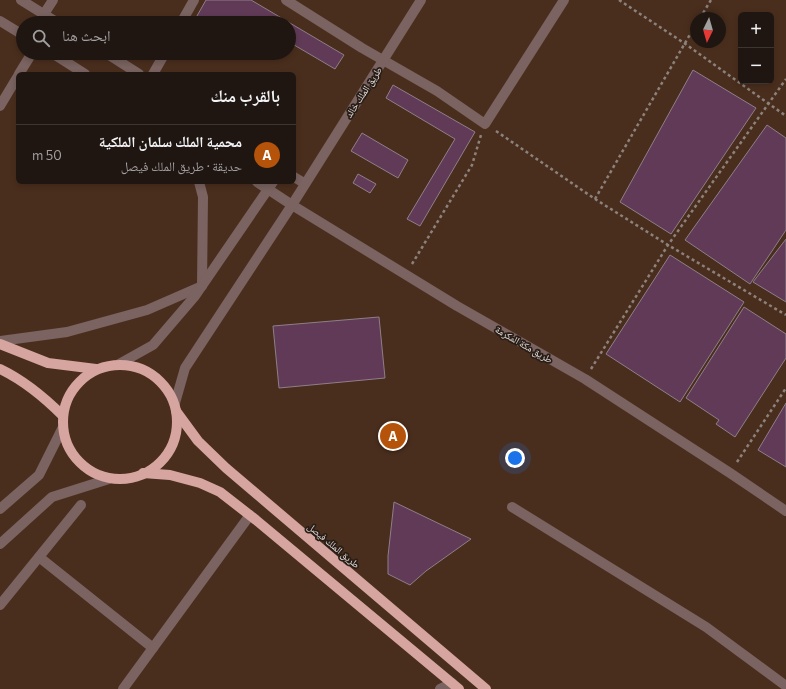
<!DOCTYPE html>
<html lang="ar">
<meta charset="utf-8">
<style>
body{margin:0;font-family:Commissioner,"Noto Naskh Arabic",sans-serif;background:#271f1a;color:#f1f3f6;direction:rtl}
.controls{position:absolute;right:12px;top:12px;display:grid;overflow:hidden;border-radius:6px;box-shadow:0 2px 6px #0003}
.controls button{width:36px;height:36px;display:grid;place-items:center;padding:0;border:0;border-bottom:1px solid #3c3531;background:#1f1611;color:#f1f3f6;font:20px sans-serif}
.compass{position:absolute;left:690px;top:12px;width:36px;height:36px;border-radius:50%;background:#1f1611;box-shadow:0 2px 6px #0003;rotate:185deg}
.you{position:absolute;left:515px;top:458px;width:14px;height:14px;margin:-10px;border:3px solid #fff;border-radius:50%;background:#1a73e8;box-shadow:0 0 0 6px #1a73e833}
.badge{display:grid;place-items:center;width:26px;height:26px;border-radius:50%;background:#b45309;color:#fff;font-size:13px;font-weight:700}
.pin{position:absolute;translate:-50% -50%;border:2px solid #fff;box-shadow:0 1px 4px #0006}
.list{margin:0;padding:0;list-style:none}
h2{display:flex;justify-content:space-between;align-items:center;height:52px;margin:0;padding:0 16px;font-size:17px}
h2 small{font-size:13px;font-weight:400;color:#a19f9f}
.list li{display:grid;grid-template-columns:26px 1fr auto;gap:12px;align-items:center;box-sizing:border-box;height:60px;padding:0 16px;border-top:1px solid #3c3531}
.list b{display:block;font-size:15px;white-space:nowrap}
.list p{margin:0;font-size:13px;white-space:nowrap;color:#a19f9f}
.list em{font-size:13px;font-style:normal;color:#a19f9f}
.icon{flex:none;width:22px;height:22px;fill:none;stroke:currentColor;stroke-width:2;stroke-linecap:round;stroke-linejoin:round}
.map{position:relative;flex:none;width:786px;height:689px;overflow:hidden;direction:ltr}
.search{position:absolute;background:#1f1611;box-shadow:0 2px 6px #0003;left:16px;top:16px;width:280px;height:44px;display:flex;align-items:center;gap:10px;box-sizing:border-box;padding:0 14px;border-radius:22px;color:#a19f9f;font-size:15px}
.panel{position:absolute;background:#1f1611;box-shadow:0 2px 6px #0003;left:16px;top:72px;width:280px;height:112px;border-radius:6px;direction:rtl}
.map>svg:first-child{display:block}
.green{fill:#4a2e1d;fill-rule:evenodd}
.building{fill:#613a57;stroke:#8d7f88}
.lines{fill:none;stroke-linecap:round;stroke-linejoin:round}
.path{stroke:#8c827d;stroke-width:2.5;stroke-dasharray:3 3;stroke-linecap:butt}
.minor{stroke:#7a6360;stroke-width:10}
.major{stroke:#d6a59f;stroke-width:10}
.labels{text-anchor:middle;stroke-width:3.5;stroke-linejoin:round;paint-order:stroke}
.street-label{font-size:10px;fill:#e2dad6;stroke:#291d17}
</style>
<div class="map">
<svg width="786" height="689" viewBox="0 0 786 689">
<rect width="100%" height="100%" fill="#291d17"/>
<!-- green -->
<path class="green" d="M0,0H786V689H0ZM741,15H771V81H741ZM696,18H720V42H696ZM23,23H289V53H23ZM18,74H294V182H18Z"/>
<!-- building -->
<g class="building">
<path d="M206,0H251L344,55L335,69L289,42V23H193Z"/>
<path d="M693,70L756,108L671,234L620,202Z"/>
<path d="M393,85L475,132L420,226L407,219L455,139L386,98Z"/>
<path d="M767,125L786,138V230L750,284L685,240Z"/>
<path d="M362,133L408,160L398,178L351,151Z"/>
<path d="M358,174L376,184L370,193L353,183Z"/>
<path d="M786,239V302L753,282Z"/>
<path d="M670,255L744,302L680,402L606,354Z"/>
<path d="M744,307L786,334V358L735,437L716,424L719,420L686,398Z"/>
<path d="M379,317L385,378L279,388L273,326Z"/>
<path d="M786,403V467L758,450Z"/>
<path d="M394,502L471,539L426,571L410,585L388,574V556Z"/>
</g>
<g class="lines">
<!-- path -->
<g class="path">
<path d="M619,0L684,43L786,116"/>
<path d="M700,18L711,0"/>
<path d="M496,131L595,199L668,245L786,315"/>
<path d="M595,199L696,24"/>
<path d="M412,264L472,165L481,135"/>
<path d="M591,369L668,245L786,79"/>
<path d="M737,462L786,388"/>
</g>
<!-- minor -->
<g class="minor">
<path d="M21,0L58,23"/>
<path d="M286,0L362,48L437,91L485,124L564,0"/>
<path d="M44,14L53,0"/>
<path d="M0,21L23,35"/>
<path d="M181,23L194,0"/>
<path d="M52,53L85,74"/>
<path d="M106,53L139,74"/>
<path d="M19,74L32,53"/>
<path d="M153,74L165,53"/>
<path d="M0,106L18,76"/>
<path d="M294,177L304,183"/>
<path d="M257,182L292,205L457,306L585,379L730,473L786,511"/>
<path d="M0,341L67,332L147,310L202,286L203,197L199,182"/>
<path d="M119,364L153,345L195,296L273,182"/>
<path d="M175,403L185,368L292,205L421,0"/>
<path d="M512,507L706,627L786,686"/>
<path d="M0,509L39,475L62,429"/>
<path d="M0,544L52,497L109,479"/>
<path d="M39,557L153,648"/>
<path d="M0,605L81,505"/>
<path d="M123,689L250,515"/>
<path d="M440,689L452,683"/>
</g>
<!-- major -->
<g class="major">
<path d="M0,344L48,363L96,369"/>
<circle cx="120" cy="422" r="57"/>
<path d="M0,369C23,380 45,398 63,416"/>
<path d="M176,411L198,441L226,468L486,689"/>
<path d="M143,473L170,475L200,483L220,492L256,520L459,689"/>
</g>
</g>
<g class="labels">
<!-- street labels -->
<g class="street-label">
<text transform="translate(363 92) rotate(-57)" y="4">طريق الملك خالد</text>
<text transform="translate(524 344) rotate(30)" y="4">طريق مكة المكرمة</text>
<text transform="translate(334 545) rotate(40)" y="4">طريق الملك فيصل</text>
</g>
</g>
</svg>
<div class="controls">
<button>+</button>
<button>−</button>
</div>
<svg class="compass" viewBox="-18 -18 36 36"><path d="M0-13l5 13h-10z" fill="#e53935"/><path d="M0 13l5-13h-10z" fill="#a19f9f"/></svg>
<div class="you"></div>
<div class="pin badge" style="left:393px;top:436px">A</div>
<div class="search"><svg class="icon" aria-label="search" viewBox="0 0 24 24"><circle cx="10" cy="10" r="6"/><path d="M15 15l6 6"/></svg>ابحث هنا</div>
<section class="panel">
<h2>بالقرب منك<small></small></h2>
<ul class="list">
<li><span class="badge">A</span><div><b>محمية الملك سلمان الملكية</b><p>حديقة · طريق الملك فيصل</p></div><em>50 m</em></li>
</ul>
</section>
</div>
